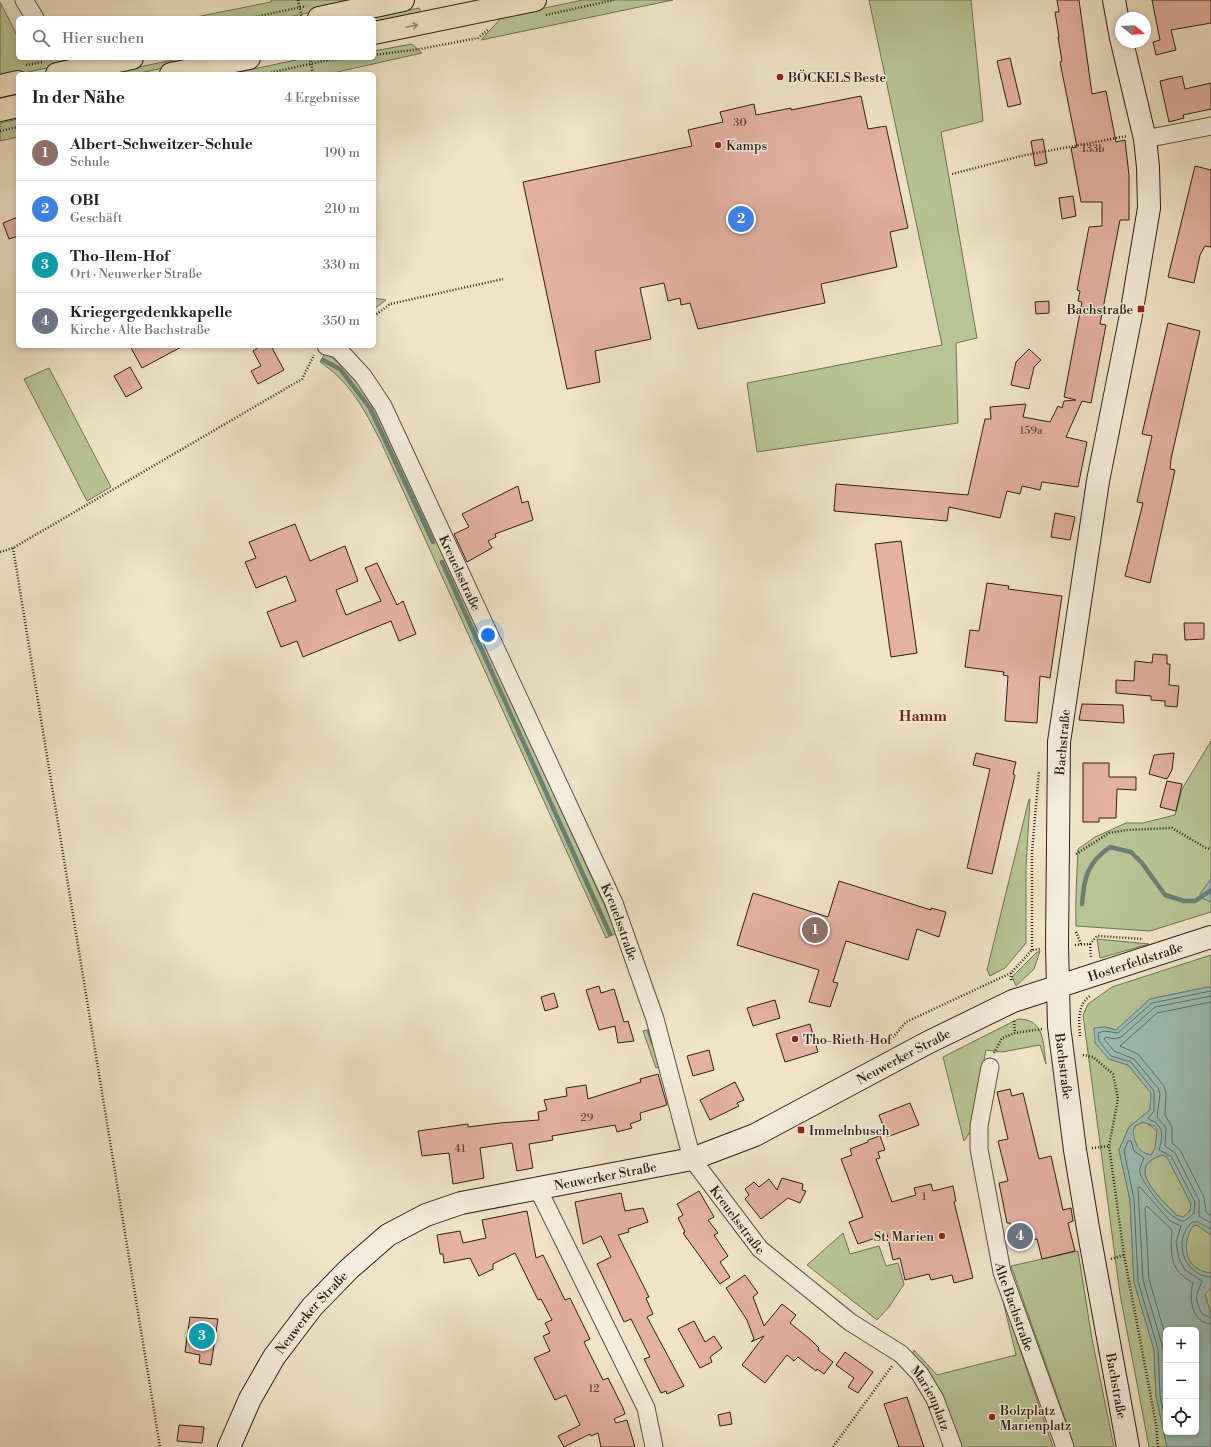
<!DOCTYPE html>
<html lang="de">
<meta charset="utf-8">
<style>
body{margin:0;font-family:"Libre Bodoni",serif;background:#f6f6f6;color:#222}
.controls{position:absolute;right:12px;bottom:12px;display:grid;overflow:hidden;border-radius:6px;box-shadow:0 2px 6px #0003}
.controls button{width:36px;height:36px;display:grid;place-items:center;padding:0;border:0;border-bottom:1px solid #e0e0e0;background:#fff;color:#222;font:20px sans-serif}
.compass{position:absolute;left:1115px;top:12px;width:36px;height:36px;border-radius:50%;background:#fff;box-shadow:0 2px 6px #0003;rotate:108deg}
.you{position:absolute;left:488px;top:635px;width:14px;height:14px;margin:-10px;border:3px solid #fff;border-radius:50%;background:#1a73e8;box-shadow:0 0 0 6px #1a73e833}
.badge{display:grid;place-items:center;width:26px;height:26px;border-radius:50%;background:#8f2418;color:#fff;font-size:13px;font-weight:700}
.pin{position:absolute;translate:-50% -50%;border:2px solid #fff;box-shadow:0 1px 4px #0006}
.list{margin:0;padding:0;list-style:none}
h2{display:flex;justify-content:space-between;align-items:center;height:52px;margin:0;padding:0 16px;font-size:17px}
h2 small{font-size:13px;font-weight:400;color:#767676}
.list li{display:grid;grid-template-columns:26px 1fr auto;gap:12px;align-items:center;box-sizing:border-box;height:56px;padding:0 16px;border-top:1px solid #e0e0e0}
.list b{display:block;font-size:15px;white-space:nowrap}
.list p{margin:0;font-size:13px;white-space:nowrap;color:#767676}
.list em{font-size:13px;font-style:normal;color:#767676}
.icon{flex:none;width:22px;height:22px;fill:none;stroke:currentColor;stroke-width:2;stroke-linecap:round;stroke-linejoin:round}
.map{position:relative;flex:none;width:1211px;height:1447px;overflow:hidden}
.search{position:absolute;background:#fff;box-shadow:0 2px 6px #0003;left:16px;top:16px;width:360px;height:44px;display:flex;align-items:center;gap:10px;box-sizing:border-box;padding:0 14px;border-radius:6px;color:#767676;font-size:15px}
.panel{position:absolute;background:#fff;box-shadow:0 2px 6px #0003;left:16px;top:72px;width:360px;height:276px;border-radius:6px}
.map>svg:first-child{display:block}
.green{fill:#b8c496;stroke:#717256}
.water{fill:#9abeb4;stroke:#6d7f75;fill-rule:evenodd}
.lines{fill:none;stroke-linecap:round;stroke-linejoin:round}
.shore{stroke:#626f66;stroke-width:1}
.stream{stroke:#6d7f75;stroke-width:4.5}
.building{fill:#e4b1a2;stroke:#2a2017}
.street-casing{stroke:#5c5143;stroke-width:19}
.secondary-casing{stroke:#2a2017;stroke-width:24}
.primary-casing{stroke:#2a2017;stroke-width:24}
.path{stroke:#2a2017;stroke-width:2.5;stroke-dasharray:1 2;stroke-linecap:butt}
.street{stroke:#f5eddb;stroke-width:17}
.secondary{stroke:#f5eddb;stroke-width:22}
.primary{stroke:#f0e3c8;stroke-width:22}
.path-bridge{stroke:#2a2017;stroke-width:2.5;stroke-dasharray:1 2;stroke-linecap:butt}
.oneway{stroke:#978b78}
.poi-dot{fill:#8f2418;stroke:#f5eddb;stroke-width:1.5}
.labels{text-anchor:middle;stroke-width:3;stroke-linejoin:round;paint-order:stroke}
.number-label{font-size:11px;fill:#58443a}
.poi-label{font-size:13px;fill:#2a2017;stroke:#f5eddb;text-anchor:start}
.street-label{font-size:13px;fill:#2a2017;stroke:#f5eddb}
.quarter-label{font-size:15px;font-weight:bold;fill:#7a1f14;stroke:#f5eddb}
</style>
<div class="map">
<svg width="1211" height="1447" viewBox="0 0 1211 1447">
<rect width="100%" height="100%" fill="#f0e3c8"/>
<filter id="stains"><feTurbulence type="fractalNoise" baseFrequency=".005" numOctaves="4"/><feColorMatrix values="0 0 0 0 .2 0 0 0 0 .09 0 0 0 0 .02 0 0 0 .5 -.17"/></filter>
<radialGradient id="worn" r=".72"><stop offset=".6" stop-color="#630" stop-opacity="0"/><stop offset="1" stop-color="#630" stop-opacity=".3"/></radialGradient>
<!-- green -->
<g class="green">
<path d="M271,0H369L284,18H191L271,2Z"/>
<path d="M583,0H673L481,40L502,17Z"/>
<path d="M869,0H971L983,121L941,132L977,338L956,343L958,423L757,452L747,383L942,345Z"/>
<path d="M0,2L18,37V58H94L0,78Z"/>
<path d="M419,8L422,14L374,24V18H372Z"/>
<path d="M412,44L422,53L337,72V74H230L305,58H374V51Z"/>
<path d="M182,58H212L135,74H106Z"/>
<path d="M18,119V137L0,141V123Z"/>
<path d="M374,298L386,300L374,309Z"/>
<path d="M325,353C359,376 373,401 391,436L617,933L606,938L381,442C364,409 351,383 320,362Z"/>
<path d="M49,368L111,487L87,501L24,379Z"/>
<path d="M1211,741V879L1200,894L1202,898L1211,902V912L1150,931L1076,926C1075,900 1077,875 1078,849L1095,837L1126,823H1143L1175,815L1182,789Z"/>
<path d="M1029,799H1030L1026,867V943L1005,968L990,976L987,970Z"/>
<path d="M1097,939L1149,944L1100,958Z"/>
<path d="M1040,951L1034,969L1016,986L1012,977L1036,953Z"/>
<path d="M1211,955V988L1208,987L1150,999L1116,1030L1105,1027L1094,1028L1109,1059L1128,1065L1151,1093L1150,1110L1129,1127L1119,1150L1130,1200L1134,1282L1154,1350L1156,1396L1167,1447H1149L1120,1294L1083,1015L1088,1004L1112,987Z"/>
<path d="M1018,1019C1045,1019 1043,1043 1046,1064L1040,1045L1002,1052L986,1050L976,1100L974,1126L964,1141L943,1057Z"/>
<path d="M653,1028L665,1066L656,1068L643,1031Z"/>
<path d="M1143,1122C1161,1129 1162,1139 1151,1155C1137,1152 1136,1145 1132,1132L1135,1126Z"/>
<path d="M1162,1155L1167,1157L1191,1204L1190,1211L1183,1217L1176,1215C1161,1197 1123,1168 1162,1155Z"/>
<path d="M1197,1225L1211,1235V1273C1185,1271 1180,1245 1193,1226Z"/>
<path d="M843,1233L850,1254L879,1246L886,1266L898,1263L904,1284L889,1307L877,1320L807,1265Z"/>
<path d="M1078,1251L1092,1339L1114,1447H1074L1068,1427L1011,1266Z"/>
<path d="M1211,1288V1315L1205,1294Z"/>
<path d="M1001,1293L1053,1447H960C947,1409 944,1386 911,1359L914,1350L937,1375L1016,1355Z"/>
</g>
<!-- water -->
<g class="water">
<path d="M1211,879V902L1202,898L1200,894Z"/>
<path d="M1208,987L1211,988V1235L1197,1225L1193,1226C1180,1245 1186,1271 1211,1273V1288L1205,1294L1211,1315V1447H1167L1156,1396L1154,1350L1134,1282L1130,1200L1119,1150L1129,1127L1150,1110L1151,1093L1128,1065L1109,1059L1095,1043L1094,1028L1105,1027L1116,1030L1150,999ZM1143,1122L1154,1126L1157,1130L1155,1148L1151,1155C1137,1152 1136,1145 1133,1132L1135,1126ZM1162,1155L1167,1157L1191,1204L1190,1211L1183,1217L1176,1215C1161,1198 1123,1167 1162,1155ZM1166,1330H1196V1432H1166Z"/>
</g>
<g class="lines">
<!-- shore -->
<g class="shore">
<path d="M1211,996L1155,1007L1121,1037L1115,1039L1106,1037L1104,1039L1114,1051L1134,1059L1158,1088L1160,1094L1157,1117L1166,1128L1165,1146L1175,1153L1199,1200V1216L1211,1223"/>
<path d="M1211,1002L1157,1013L1120,1046L1138,1054L1164,1086L1166,1093L1165,1115L1172,1127V1143L1180,1150L1204,1197L1206,1212L1211,1216"/>
<path d="M1211,1229L1198,1222H1192C1172,1240 1184,1276 1211,1277"/>
<path d="M1166,1338L1149,1279L1145,1208L1147,1206L1172,1230C1171,1245 1169,1264 1182,1275C1185,1278 1189,1280 1193,1283C1189,1297 1191,1323 1211,1324"/>
<path d="M1166,1399L1163,1348L1143,1280L1138,1187H1140L1170,1221L1181,1226L1176,1242L1179,1259L1185,1270L1202,1281C1196,1296 1194,1297 1202,1314L1211,1318"/>
<path d="M1166,1423L1160,1396L1158,1349L1138,1281L1134,1199L1124,1151L1128,1141H1131L1134,1151L1144,1158C1142,1163 1139,1167 1140,1173C1143,1184 1172,1223 1184,1221C1187,1220 1191,1216 1194,1213L1195,1202L1171,1156L1159,1150C1161,1142 1165,1131 1157,1124C1155,1121 1151,1121 1148,1118L1154,1111V1091L1131,1062L1111,1056L1099,1041L1098,1033L1104,1031L1118,1033L1152,1003L1211,991"/>
</g>
<!-- stream -->
<g class="stream">
<path d="M323,360L340,369L370,408L433,542"/>
<path d="M442,562L610,934"/>
<path d="M1082,904C1084,878 1087,863 1110,847L1131,852L1142,863L1165,895L1184,901H1195L1211,890"/>
<path d="M649,1031L653,1043"/>
</g>
</g>
<!-- building -->
<g class="building">
<path d="M1057,0H1079L1092,94L1106,91L1116,142L1125,140L1129,175V220H1120L1100,324L1106,325L1091,403L1082,401L1066,437L1087,442L1078,487L1042,482L1040,490L1022,486L1020,494L1007,491L1000,518L949,507L947,521L834,511L836,484L968,495L985,419H991L990,407L1026,404L1023,417L1050,422L1058,406L1062,408L1064,401L1076,400L1064,397L1082,302L1078,301L1080,291L1077,290L1089,227L1102,226V202H1081L1071,148L1077,147L1060,62L1062,61L1058,37H1059L1055,12H1059Z"/>
<path d="M1152,0H1211V23L1171,30L1176,50L1156,55L1153,42L1160,40Z"/>
<path d="M1010,58L1021,104L1008,107L997,61Z"/>
<path d="M1182,76L1185,89L1211,83V109L1183,115L1184,118L1169,122L1160,81Z"/>
<path d="M861,96L868,129L886,126L908,228L890,232L897,267L821,284L825,303L698,329L690,303L681,305L680,298L668,301L664,283L640,288L651,339L595,351L600,382L567,389L523,182L692,146L688,130L723,122L720,112L754,104L756,115L791,108V110Z"/>
<path d="M1043,139L1047,163L1035,166L1031,141Z"/>
<path d="M1195,166L1211,170V247L1205,246L1200,255L1194,283L1168,277Z"/>
<path d="M1073,196L1076,216L1062,219L1059,198Z"/>
<path d="M18,217V236L9,239L3,223Z"/>
<path d="M1049,301V313L1036,314L1035,302Z"/>
<path d="M1168,323L1200,331L1171,459L1170,469L1175,470L1150,583L1125,576L1143,503L1137,502L1152,436L1142,434Z"/>
<path d="M130,346H183L142,368Z"/>
<path d="M261,346H271L284,370L258,384L251,371L261,366L253,351Z"/>
<path d="M1029,349L1041,360L1034,367L1029,389L1011,385L1016,362Z"/>
<path d="M130,367L142,388L126,397L114,376Z"/>
<path d="M518,486L522,503L528,501L533,520L495,534L496,537L488,541L492,548L467,562L454,534L469,527L462,514Z"/>
<path d="M1055,513L1075,517L1070,540L1051,537Z"/>
<path d="M295,524L310,561L345,546L358,581L336,590L346,615L381,601L365,568L377,563L397,605L403,601L416,634L399,641L391,621L303,657L297,641L281,647L267,612L296,601L286,576L256,588L245,562L256,558L249,542Z"/>
<path d="M901,541L917,653L891,657L875,544Z"/>
<path d="M987,583L1009,586L1008,589L1062,596L1050,678L1040,676L1037,723L1005,721L1008,676L1003,675L1004,672L965,667L970,630L979,631Z"/>
<path d="M1184,623H1204V639L1185,640Z"/>
<path d="M1153,654L1167,655V664H1170L1169,685L1179,686L1177,707L1165,706V701L1151,700V696L1116,693V680L1134,681L1135,661L1152,663Z"/>
<path d="M1082,704L1123,705L1124,723L1079,720Z"/>
<path d="M976,753L1016,762L1013,774L1015,775L992,874L967,868L990,769L973,765Z"/>
<path d="M1174,753L1172,770L1167,779L1149,774L1154,755Z"/>
<path d="M1083,763H1109V777H1136V790L1117,789L1116,818H1099V822H1083Z"/>
<path d="M1167,781L1182,784L1176,811L1160,807Z"/>
<path d="M839,881L931,910V908L946,912L939,937L917,929L908,960L846,941L833,982L838,983L830,1007L809,1002L819,970L737,945L753,893L828,917Z"/>
<path d="M599,986L601,993L614,989L624,1022L628,1021L634,1041L618,1043L615,1026L599,1030L586,990Z"/>
<path d="M554,993L558,1007L545,1011L541,997Z"/>
<path d="M775,1000L780,1018L753,1026L747,1008Z"/>
<path d="M810,1024L818,1052L785,1062L776,1034Z"/>
<path d="M709,1050L714,1070L693,1076L687,1056Z"/>
<path d="M658,1074L667,1105L640,1113L641,1120L630,1124L632,1128L617,1132L615,1125L552,1136L553,1140L529,1144L533,1168L517,1171L512,1143L480,1148L484,1178L453,1184L449,1153L422,1156L418,1131L468,1124V1127L500,1123L539,1120L538,1112L547,1110L544,1100L567,1096L566,1088L586,1085L588,1099L641,1082L640,1079Z"/>
<path d="M735,1082L744,1100L737,1103L739,1106L710,1120L700,1100Z"/>
<path d="M1010,1089L1012,1096L1023,1093L1039,1159L1051,1156L1063,1210L1071,1208L1073,1221L1068,1223L1075,1251L1042,1259L1037,1239L1014,1244L1010,1223H1007L999,1183L1008,1181L998,1141L1008,1139L997,1092Z"/>
<path d="M910,1103L919,1125L887,1137L879,1115Z"/>
<path d="M880,1136L885,1150L878,1152L880,1158L876,1159L892,1202L916,1195L914,1188L931,1184L933,1191L953,1186L956,1201L954,1202L973,1278L954,1283L952,1275L931,1280L929,1274L905,1280L900,1258L893,1260L887,1234L858,1244L849,1222L863,1217L841,1159L852,1155L850,1149L868,1142V1140Z"/>
<path d="M782,1178L803,1184L802,1190L806,1191L800,1203L788,1198L761,1219L745,1199L749,1195L745,1189L754,1182L759,1187L769,1179L777,1190Z"/>
<path d="M699,1191L714,1217L708,1220L718,1233L714,1235L728,1256L720,1262L730,1277L720,1284L683,1233L685,1232L678,1218L683,1215L677,1204Z"/>
<path d="M621,1193L625,1211L643,1208L648,1222L628,1229L629,1232L618,1235L649,1297L646,1298L653,1314L647,1317L684,1386L667,1394L666,1391L661,1393L644,1359L650,1357L631,1319L624,1322L597,1264L611,1257L601,1236L583,1244L575,1202Z"/>
<path d="M527,1211L536,1258L543,1255L565,1300L570,1298L590,1339L584,1342L603,1380L608,1378L623,1408L625,1414L614,1419L616,1423L627,1420L635,1447H601L598,1433L591,1436L590,1434L564,1447L558,1436L580,1425L566,1395L555,1400L534,1358L550,1351L543,1336L550,1333L545,1323L552,1320L541,1299L538,1300L515,1253L493,1264V1269L479,1276L470,1258L444,1263L443,1254H440L437,1235L460,1231L463,1243L486,1238L482,1220Z"/>
<path d="M745,1275L758,1293L753,1297L764,1326L782,1304L796,1315L790,1323L811,1340L819,1348L818,1350L833,1362L824,1374L817,1369L816,1371L798,1357L794,1361L787,1355L765,1383L742,1365L764,1336L751,1342L754,1339L747,1320L726,1288Z"/>
<path d="M190,1317L218,1319L211,1365L199,1363L200,1355L185,1352Z"/>
<path d="M694,1321L705,1342L714,1336L722,1348L710,1357L712,1362L700,1368L678,1329Z"/>
<path d="M845,1352L873,1372L858,1393L848,1387L854,1378L836,1365Z"/>
<path d="M907,1397L924,1447H899L884,1404Z"/>
<path d="M730,1412L732,1424L720,1426L718,1415Z"/>
<path d="M179,1425L204,1427L202,1443L177,1441Z"/>
</g>
<g class="lines">
<!-- street casing -->
<g class="street-casing">
<g id="street">
<path d="M24,0L35,18"/>
<path d="M1145,139L1211,126"/>
<path id="s1" d="M326,346L338,349L363,376L383,406L614,903L655,1019L692,1159L760,1249L850,1322L901,1354L920,1374L935,1399L953,1447"/>
<path id="s2" d="M990,1067L979,1126V1149L1002,1272L1065,1447"/>
<path d="M538,1189L646,1408L654,1447"/>
</g>
</g>
<!-- secondary casing -->
<g class="secondary-casing">
<g id="secondary">
<path d="M1114,0L1121,38"/>
<path id="s3" d="M1122,42L1145,139L1148,167L1149,208L1131,315L1098,481L1059,742L1057,946L1059,1026L1075,1150L1088,1228L1128,1447"/>
<path id="s4" d="M229,1447L250,1399L274,1357L312,1307L349,1269L388,1235L426,1215L461,1203L692,1159L755,1135L927,1043L1013,1001L1211,937"/>
</g>
</g>
<!-- primary casing -->
<g class="primary-casing">
<g id="primary">
<path d="M319,18L403,0"/>
<path d="M374,33L535,0"/>
<path d="M57,74L132,58"/>
<path d="M171,74L249,58"/>
<path d="M0,86L18,82"/>
<path d="M0,110L18,106"/>
</g>
</g>
<!-- path -->
<g class="path">
<path d="M546,15L614,0"/>
<path d="M250,18L306,6"/>
<path d="M374,55L420,49L478,38L489,29"/>
<path d="M26,65L43,62"/>
<path d="M265,74L323,61L351,58"/>
<path d="M0,131L18,127"/>
<path d="M952,174L1021,156L1127,136"/>
<path d="M374,316L390,304L503,279"/>
<path d="M13,548L160,1447"/>
<path d="M0,552L13,548L302,379L314,355"/>
<path d="M1076,854L1109,833L1126,830L1172,828L1206,848L1211,849"/>
<path d="M1076,932L1081,944"/>
<path d="M1090,944L1091,957"/>
<path d="M1075,945L1090,944L1097,936L1143,939"/>
<path d="M1032,950V852L1039,771"/>
<path d="M1011,973V982"/>
<path d="M1014,1021L1015,1033"/>
<path d="M1080,1036C1079,1022 1077,1005 1090,996"/>
<path d="M889,1042L906,1022L1011,973L1032,950L1040,949"/>
<path d="M994,1053L1002,1038L1015,1033L1042,1029"/>
<path d="M1083,1055L1093,1057L1113,1074L1118,1099L1109,1146L1124,1255L1156,1424L1158,1447"/>
<path d="M1092,1148L1109,1146"/>
<path d="M1111,1259L1124,1255"/>
<path d="M833,1447L892,1366"/>
</g>
<!-- street -->
<use href="#street" class="street"/>
<!-- secondary -->
<use href="#secondary" class="secondary"/>
<!-- primary -->
<use href="#primary" class="primary"/>
<!-- path-bridge -->
<g class="path-bridge">
<path d="M298,0L302,18"/>
<path d="M310,58L313,74"/>
</g>
</g>
<!-- one-way arrows -->
<defs><path id="oneway-shaft" d="M-6 0H5M1.5-3L5.5 0L1.5 3" fill="none" stroke-width="1.6" stroke-linecap="round" stroke-linejoin="round"/></defs>
<use class="oneway" href="#oneway-shaft" transform="translate(412 26) rotate(-11)"/>
<!-- markers -->
<g class="poi-dot">
<circle cx="780" cy="77" r="4"/>
<circle cx="718" cy="145" r="4"/>
<rect x="1137" y="305" width="8" height="8" rx="2"/>
<circle cx="795" cy="1039" r="4"/>
<rect x="797" y="1126" width="8" height="8" rx="2"/>
<circle cx="942" cy="1236" r="4"/>
<circle cx="992" cy="1417" r="4"/>
</g>
<g class="labels">
<!-- number labels -->
<g class="number-label">
<text x="740" y="126">30</text>
<text x="1093" y="152">133b</text>
<text x="1031" y="434">159a</text>
<text x="587" y="1121">29</text>
<text x="460" y="1152">41</text>
<text x="924" y="1200">1</text>
<text x="594" y="1392">12</text>
</g>
<!-- poi labels -->
<g class="poi-label">
<text x="788" y="82">BÖCKELS Beste</text>
<text x="726" y="150">Kamps</text>
<text x="1133" y="314" text-anchor="end">Bachstraße</text>
<text x="803" y="1044">Tho-Rieth-Hof</text>
<text x="809" y="1135">Immelnbusch</text>
<text x="934" y="1241" text-anchor="end">St. Marien</text>
<text x="1000" y="1415">Bolzplatz<tspan x="1000" dy="15">Marienplatz</tspan></text>
</g>
<!-- street labels -->
<g class="street-label">
<text dy="5" stroke="none"><textPath href="#s1" startOffset="269">Kreuelsstraße</textPath></text>
<text transform="translate(1062 742) rotate(-85)" y="5">Bachstraße</text>
<text dy="5" stroke="none"><textPath href="#s1" startOffset="653">Kreuelsstraße</textPath></text>
<text dy="5" stroke="none"><textPath href="#s4" startOffset="1070">Hosterfeldstraße</textPath></text>
<text dy="5" stroke="none"><textPath href="#s4" startOffset="819">Neuwerker Straße</textPath></text>
<text dy="5" stroke="none"><textPath href="#s3" startOffset="1035">Bachstraße</textPath></text>
<text dy="5" stroke="none"><textPath href="#s4" startOffset="495">Neuwerker Straße</textPath></text>
<text dy="5" stroke="none"><textPath href="#s1" startOffset="977">Kreuelsstraße</textPath></text>
<text dy="5" stroke="none"><textPath href="#s2" startOffset="245">Alte Bachstraße</textPath></text>
<text dy="5" stroke="none"><textPath href="#s4" startOffset="159">Neuwerker Straße</textPath></text>
<text dy="5" stroke="none"><textPath href="#s3" startOffset="1359">Bachstraße</textPath></text>
<text dy="5" stroke="none"><textPath href="#s1" startOffset="1244">Marienplatz</textPath></text>
</g>
<!-- quarter labels -->
<g class="quarter-label">
<text x="923" y="721">Hamm</text>
</g>
</g>
<rect width="100%" height="100%" filter="url(#stains)"/>
<rect width="100%" height="100%" fill="url(#worn)"/>
</svg>
<div class="controls">
<button>+</button>
<button>−</button>
<button><svg class="icon" aria-label="locate" viewBox="0 0 24 24"><circle cx="12" cy="12" r="6"/><path d="M12 2v4M12 18v4M2 12h4M18 12h4"/></svg></button>
</div>
<svg class="compass" viewBox="-18 -18 36 36"><path d="M0-13l5 13h-10z" fill="#e53935"/><path d="M0 13l5-13h-10z" fill="#767676"/></svg>
<div class="you"></div>
<div class="pin badge" style="left:815px;top:930px;background:#8d6e63">1</div>
<div class="pin badge" style="left:741px;top:219px;background:#3f7fe0">2</div>
<div class="pin badge" style="left:202px;top:1336px;background:#0f9aa8">3</div>
<div class="pin badge" style="left:1020px;top:1236px;background:#6b7280">4</div>
<div class="search"><svg class="icon" aria-label="search" viewBox="0 0 24 24"><circle cx="10" cy="10" r="6"/><path d="M15 15l6 6"/></svg>Hier suchen</div>
<section class="panel">
<h2>In der Nähe<small>4 Ergebnisse</small></h2>
<ul class="list">
<li><span class="badge" style="background:#8d6e63">1</span><div><b>Albert-Schweitzer-Schule</b><p>Schule</p></div><em>190 m</em></li>
<li><span class="badge" style="background:#3f7fe0">2</span><div><b>OBI</b><p>Geschäft</p></div><em>210 m</em></li>
<li><span class="badge" style="background:#0f9aa8">3</span><div><b>Tho-Ilem-Hof</b><p>Ort · Neuwerker Straße</p></div><em>330 m</em></li>
<li><span class="badge" style="background:#6b7280">4</span><div><b>Kriegergedenkkapelle</b><p>Kirche · Alte Bachstraße</p></div><em>350 m</em></li>
</ul>
</section>
</div>
